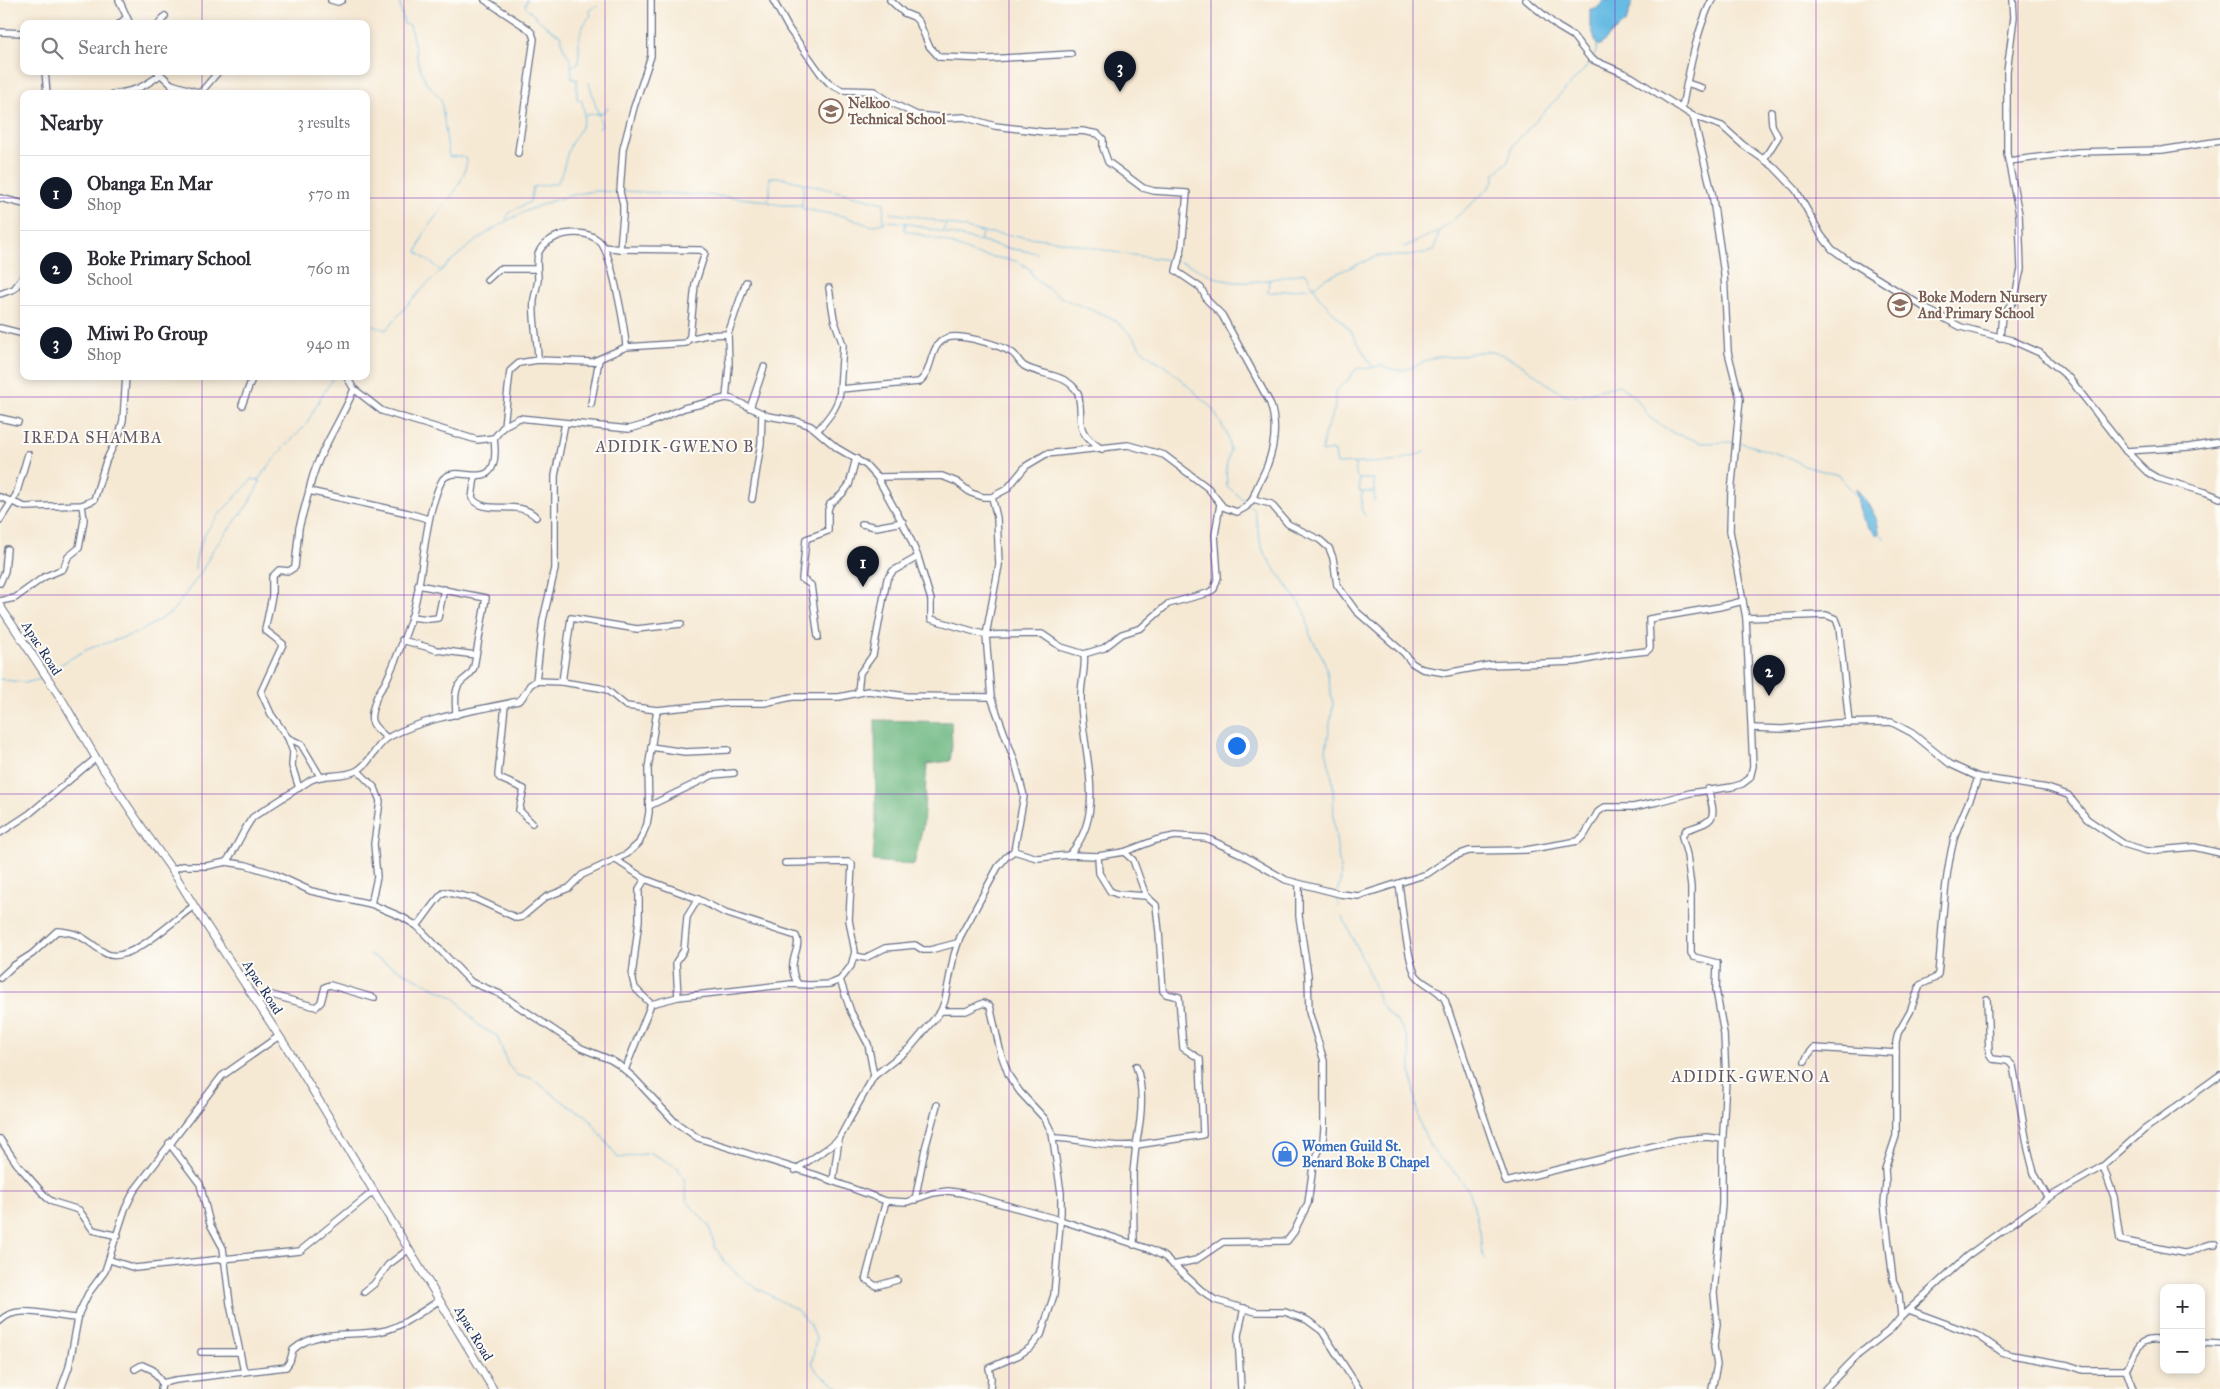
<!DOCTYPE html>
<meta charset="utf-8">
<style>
body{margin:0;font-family:"IM FELL Great Primer",serif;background:#f7f7f7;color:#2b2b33}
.controls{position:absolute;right:15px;bottom:15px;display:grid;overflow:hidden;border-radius:10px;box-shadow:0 2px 8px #0003}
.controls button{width:45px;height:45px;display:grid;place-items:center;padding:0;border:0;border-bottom:1px solid #e1e1e2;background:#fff;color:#2b2b33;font:25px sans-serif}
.you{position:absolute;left:1236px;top:745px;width:18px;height:18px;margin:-12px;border:4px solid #fff;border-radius:50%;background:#1a73e8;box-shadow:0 0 0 8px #1a73e833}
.badge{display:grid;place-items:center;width:32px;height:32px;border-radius:50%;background:#111827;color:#fff;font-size:16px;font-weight:700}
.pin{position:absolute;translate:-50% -41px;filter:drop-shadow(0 1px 2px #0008)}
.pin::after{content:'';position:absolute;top:26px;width:18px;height:15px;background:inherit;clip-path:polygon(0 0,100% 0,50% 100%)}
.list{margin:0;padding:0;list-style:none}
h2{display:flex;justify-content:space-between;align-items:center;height:65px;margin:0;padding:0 20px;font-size:21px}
h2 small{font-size:16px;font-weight:400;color:#7c7c81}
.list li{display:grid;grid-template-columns:32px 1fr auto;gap:15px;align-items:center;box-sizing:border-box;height:75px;padding:0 20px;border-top:1px solid #e1e1e2}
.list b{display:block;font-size:19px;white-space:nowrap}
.list p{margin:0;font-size:16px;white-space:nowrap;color:#7c7c81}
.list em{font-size:16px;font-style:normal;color:#7c7c81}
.icon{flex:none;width:28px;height:28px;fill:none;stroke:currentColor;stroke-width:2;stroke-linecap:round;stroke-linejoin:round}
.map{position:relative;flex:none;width:2220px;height:1389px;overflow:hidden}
.search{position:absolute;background:#fff;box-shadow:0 2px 8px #0003;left:20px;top:20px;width:350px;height:55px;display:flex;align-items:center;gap:12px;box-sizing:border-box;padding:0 18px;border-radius:10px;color:#7c7c81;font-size:19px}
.panel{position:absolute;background:#fff;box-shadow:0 2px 8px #0003;left:20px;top:90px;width:350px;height:290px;border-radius:10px}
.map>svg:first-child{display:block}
.forest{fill:#6bb67f;stroke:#43726e}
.water{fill:#67bbe3;stroke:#4175a0}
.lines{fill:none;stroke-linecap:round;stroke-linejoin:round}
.stream{stroke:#67bbe3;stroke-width:1}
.minor-casing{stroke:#687087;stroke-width:8}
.major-casing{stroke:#687087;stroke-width:9}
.minor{stroke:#fff;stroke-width:5.5}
.major{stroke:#fff;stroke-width:7}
.grid{fill:none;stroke:#7b2cbf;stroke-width:1;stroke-opacity:0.55}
.labels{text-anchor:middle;stroke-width:4;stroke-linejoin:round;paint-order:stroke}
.education-label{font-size:14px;font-weight:bold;fill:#785e54;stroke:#fdfcf7;text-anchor:start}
.street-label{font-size:14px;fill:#1b2f5e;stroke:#fdfcf7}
.shop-label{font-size:14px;font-weight:bold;fill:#366cbe;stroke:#fdfcf7;text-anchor:start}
.quarter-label{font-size:16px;letter-spacing:1px;fill:#645967;stroke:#fdfcf7}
</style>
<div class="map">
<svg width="2220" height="1389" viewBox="0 0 2220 1389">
<rect width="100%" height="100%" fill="#fdfcf7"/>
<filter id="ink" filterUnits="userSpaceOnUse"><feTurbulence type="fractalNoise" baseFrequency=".02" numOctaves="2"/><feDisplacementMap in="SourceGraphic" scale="10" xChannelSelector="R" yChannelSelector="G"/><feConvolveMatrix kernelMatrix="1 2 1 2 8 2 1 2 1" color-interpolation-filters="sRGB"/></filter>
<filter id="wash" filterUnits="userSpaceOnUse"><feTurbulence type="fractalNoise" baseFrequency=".0096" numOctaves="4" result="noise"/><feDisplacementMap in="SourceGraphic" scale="20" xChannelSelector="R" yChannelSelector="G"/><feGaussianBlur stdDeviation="1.12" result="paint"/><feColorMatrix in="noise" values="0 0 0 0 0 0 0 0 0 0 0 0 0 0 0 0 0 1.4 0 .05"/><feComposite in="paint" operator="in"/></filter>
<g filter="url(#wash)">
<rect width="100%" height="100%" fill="#f6e9d4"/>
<!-- forest -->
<path class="forest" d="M875,720L951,722L952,746L950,761L927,764L923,826L914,865L873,861L876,821Z"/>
<!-- water -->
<g class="water">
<path d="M1605,0H1633L1626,22L1614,31L1601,45H1597L1590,24V9H1596Z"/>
<path d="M1856,488C1866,503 1878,514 1879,532L1877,535C1861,524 1858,507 1856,488Z"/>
</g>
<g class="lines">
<!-- stream -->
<g class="stream">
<path d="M399,0L404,24L410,25L418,63L426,82L441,99L449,157L460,156L467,159C465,186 440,209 426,230C422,237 420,245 417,252L440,270"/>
<path d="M1593,59L1596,52L1598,41"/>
<path d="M573,66L578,63C581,41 575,34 591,15L589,10L597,6"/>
<path d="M589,83L602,126L599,128"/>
<path d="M586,115L602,113L608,108"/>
<path d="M622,191L721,196L767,201L770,192V177H778L884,203L883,222"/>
<path d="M768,202L780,205H802L804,183"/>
<path d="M802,205L803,209L843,216L871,226L889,221L906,223L1007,248L1037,253"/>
<path d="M890,213L920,217L982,232L1054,240L1119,253L1176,261"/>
<path d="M506,219L510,212L530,202L533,187L557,183C564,172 565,158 570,146C575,136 583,128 584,117C585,112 583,106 582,101L577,99V79H572L571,61L563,47L561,36C545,26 538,20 525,6L527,0"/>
<path d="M906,223L904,230L946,242L975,254L1017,261L1030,269L1033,277L1054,293L1066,300L1110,317L1122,326L1135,339L1140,348L1152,358L1166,366L1212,408L1228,436L1230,450L1226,468L1227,486L1246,502"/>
<path d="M943,232L946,224"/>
<path d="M980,241L982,233"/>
<path d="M1404,247L1439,231L1452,221L1488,189L1494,180L1495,173L1508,162L1513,145L1591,62"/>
<path d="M1180,262C1195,266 1209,276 1224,280C1251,287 1279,276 1306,273L1319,297L1350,330L1372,366"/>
<path d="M1269,280L1268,293L1314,287L1326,278L1377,256H1408L1434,251L1439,232"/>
<path d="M366,329L369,325L386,330C441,264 499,208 587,192C597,190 608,192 618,192"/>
<path d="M1738,442L1791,458L1804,466L1838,475L1858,497"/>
<path d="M1425,452L1393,462L1337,464L1335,452L1331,450L1322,452L1324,435L1335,408V391L1348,380L1357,368L1366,369L1382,365C1407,380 1419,358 1443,356C1445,356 1448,357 1450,357C1465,356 1477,350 1492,352C1521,357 1539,382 1564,394L1575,396L1619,385L1636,398L1650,418L1675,434L1689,438L1702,443L1734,442"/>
<path d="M1355,464L1356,475L1359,479V490L1362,492L1361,508L1365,516"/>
<path d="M1360,479H1374V501"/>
<path d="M1363,492H1374"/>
<path d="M1249,505L1254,509L1261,545L1265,555L1305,611L1310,635L1324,660L1328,676L1333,704L1326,750L1333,783L1334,824L1341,876L1338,892"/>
<path d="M1879,532L1885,539"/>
<path d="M195,569C196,529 228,508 252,479L257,480"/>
<path d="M48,676L61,664L88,649L140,632L172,612L201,573L212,551L247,506L260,482L258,480L283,448L306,425L322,395L335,376"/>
<path d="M0,679L25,683L45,678"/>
<path d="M1337,896L1339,906"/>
<path d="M1343,917L1372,980L1379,1002L1388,1014L1399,1023L1406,1035L1411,1055V1071L1418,1119L1430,1146L1438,1158L1449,1165L1470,1192L1480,1231L1482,1253L1486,1260"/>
<path d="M370,955L455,998L479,1026L497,1036L508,1065L518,1076L531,1078L569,1106L587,1116L618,1158L651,1153L677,1167L684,1179L687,1201L709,1226L715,1247L727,1265L748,1283L797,1310L810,1324L816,1338L812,1363L818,1373L841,1389"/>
</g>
</g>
</g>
<g filter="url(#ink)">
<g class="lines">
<!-- minor casing -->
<g class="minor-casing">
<g id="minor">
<path d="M119,0L130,24"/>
<path d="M331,0L338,2L342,0"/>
<path d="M485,0L527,28L532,33L534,39L518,153"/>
<path d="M773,0L789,29L821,74L830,84L842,90L874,91L890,102L917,115L947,118L964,117L995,126L1044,132L1082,131L1098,134L1103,139V148L1108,162L1143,188L1154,191L1187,193L1182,247L1176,271L1201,288L1207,300L1222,315L1270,403C1277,423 1275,445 1267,466C1263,477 1256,486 1253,499"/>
<path d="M890,0L904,13L914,17L919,22L929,46L939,57L989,59L1071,54"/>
<path d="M1526,0L1558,27L1573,36L1591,59L1632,77L1693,116L1722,126L1743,145L1773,166L1796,190L1821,235L1832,249L1846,259L1930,311L1961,327L2011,340L2040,353L2069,378L2126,451L2147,472L2157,478L2205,492L2220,498"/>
<path d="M119,24L126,18"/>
<path d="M159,24L165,16"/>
<path d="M0,32L24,33"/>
<path d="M45,71L47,94"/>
<path d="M157,71L171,84L204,94"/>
<path d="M1687,83L1702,88"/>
<path d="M171,84L176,94"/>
<path d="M201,92L219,71"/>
<path d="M113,94C135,91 142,88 160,75"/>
<path d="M1682,108C1688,76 1697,28 1712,0"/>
<path d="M1764,159L1778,137L1772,125L1771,112"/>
<path d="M2009,161L2077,152L2162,150L2220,141"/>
<path d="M0,198L24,204"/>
<path d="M604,247L620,249L701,250L705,253L695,284L690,336L686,343L626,347"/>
<path d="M620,249L623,215V204L620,192L623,149L634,107L651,56V0"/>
<path d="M487,280L499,269H537"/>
<path d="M829,288L834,319L843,345L840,389"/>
<path d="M0,294L14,289L24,276"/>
<path d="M0,328L24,334"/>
<path d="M2000,338L2002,315L2014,301L2021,269L2019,214L2007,154V71L2014,17L2013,0"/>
<path d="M689,339L706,335L728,334"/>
<path d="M346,376L354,389L382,411L477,440L494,438L504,426L519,418L629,429L647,424L684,408L726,398L732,399L768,416L797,421L811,426L837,448L866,465L877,477L908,533L918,557L931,600V619L986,635L991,697L1015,762L1024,796L1014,851"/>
<path d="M354,389C340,424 316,454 309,491L408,513L428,519"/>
<path d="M726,398L729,366L728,334L746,282"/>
<path d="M591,404L599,360"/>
<path d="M242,405L253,376"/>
<path d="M750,408L764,367"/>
<path d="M0,418L18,422"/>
<path d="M504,426L510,371L519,363L538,360C538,340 532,319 534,299C535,293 537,287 538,280C538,271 536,263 538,254C542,243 555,236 565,234C577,232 592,233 601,243C612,256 625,328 626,347L592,362L538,360"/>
<path d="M818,430C828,418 840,405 840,389L919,382C934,371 928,345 947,338C960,333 999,345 1011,352C1017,355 1018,362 1024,366C1041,376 1067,373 1078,393C1085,421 1071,430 1102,449"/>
<path d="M2126,451L2189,447L2220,442"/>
<path d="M475,476L472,498C486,517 519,498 536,517"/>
<path d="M877,477L942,476L957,482L971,493L983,497H992L1007,489L1026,466L1046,454L1128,445L1164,455L1208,488L1223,507L1237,512L1246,507L1253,499L1271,504L1288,524L1320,540L1329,548L1333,558L1337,585L1356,611L1404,653L1412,663L1422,669L1446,673L1490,665L1575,662L1610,655L1647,651L1650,648L1649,619L1719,607L1743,601"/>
<path d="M0,497L25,507L82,505L94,500L106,461L120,432L123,420L126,376"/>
<path d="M992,497L997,518L999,565L986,635L1042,634L1061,647L1084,654C1086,668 1081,681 1081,696C1080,748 1110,811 1069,855"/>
<path d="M752,499L761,443L762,413"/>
<path d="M0,520L16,495L28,454"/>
<path d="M862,524L876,527L903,522"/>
<path d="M0,583L5,571L7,549"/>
<path d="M418,585L486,598L474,667C471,676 467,676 461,682C453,690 456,706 456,715"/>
<path d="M0,601L15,598L44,577L63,569L68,557L79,548L84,520L82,505"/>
<path d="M411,617L429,619L438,618L444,589"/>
<path d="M1746,618L1826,615L1836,619L1839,627L1849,723"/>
<path d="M818,637L811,585L802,579L806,539L828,531V510L830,504L842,494L849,485L856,458"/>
<path d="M402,640L437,650L476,655"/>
<path d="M1084,654L1104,648L1122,634L1141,628L1168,604L1208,593L1214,589L1218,577L1215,535L1220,504"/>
<path d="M536,681L543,620L555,569V476L565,423"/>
<path d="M562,682L571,618L637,629L681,624"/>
<path d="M858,692L860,673L873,655L887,579L893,571L918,557"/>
<path d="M505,705L498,776L501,779L524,789L519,810L532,823"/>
<path d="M1752,728L1783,729L1836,723L1891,722L1912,733L1950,764L1978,777C1972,799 1960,817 1954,839C1943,882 1943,929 1938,974L1935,978L1920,985L1910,1012L1898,1033L1896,1042V1136L1885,1169L1886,1183L1884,1203L1891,1263L1893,1280L1899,1294L1901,1317"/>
<path d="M288,738L301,744L320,776"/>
<path d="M387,738C382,733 374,728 372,721C370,715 374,705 376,699C378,692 384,686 387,679C396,660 404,639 411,619C423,582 422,542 433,504C436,496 438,486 443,479C459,461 502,501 494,438"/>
<path d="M651,747L685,752L728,750"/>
<path d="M358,771L375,788L380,801L374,844L377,877L371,904"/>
<path d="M1978,777L2047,788L2068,795L2087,819L2124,844L2147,851L2194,847L2220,853"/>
<path d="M299,788L292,766L293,752L288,738L271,714L261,692L283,644L265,630L272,596V577L279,570L289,571L295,567L299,528L309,491"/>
<path d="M1708,789C1717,821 1715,820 1686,830L1682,837L1687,855L1691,887V953L1694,957L1717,963L1716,990L1724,1034L1726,1079L1722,1151V1204L1714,1293L1717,1324L1714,1347L1717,1365L1712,1389"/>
<path d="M649,806L713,775L734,773"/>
<path d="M0,833L29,814L96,758"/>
<path d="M1124,852L1133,860L1146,896L1156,905L1159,932L1163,991L1166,994L1179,997L1183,1048L1200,1059L1203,1135L1136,1145L1133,1173L1134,1245"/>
<path d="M1098,856L1099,873L1110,891L1117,894L1146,896"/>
<path d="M616,860L645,879L639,889V920L632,976L635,988L651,1004"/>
<path d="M226,862C237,848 242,831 253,817L311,780C325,773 341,778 356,771C371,764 376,743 391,736C429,716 476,711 518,701L522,698L530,685L536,681L562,682L600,688L607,690L626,706L657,710L727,703H764L792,697H839L868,691L906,696L991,697"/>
<path d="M172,870L182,866H207L226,862L246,865L272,873L311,891L371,904L402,917L417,926L471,982L500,994L581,1048L611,1060L619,1065L634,1078L675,1122L698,1138L816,1175L886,1201L907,1202L933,1193L948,1191L962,1193L1060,1220L1149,1249L1165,1257L1201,1290L1215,1300L1256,1312H1285L1307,1320L1322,1331L1359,1389"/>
<path d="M645,879L698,899L725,913L796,936C803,949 784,962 798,984"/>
<path d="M1399,884C1402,904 1407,962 1416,975C1424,986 1439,988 1445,1000L1506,1182L1678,1140L1707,1137L1722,1139"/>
<path d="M417,926C424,918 439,894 445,892L476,899L517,918L522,917L546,897L569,888L582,875L627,854L639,843L647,824L649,812L648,769L657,710"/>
<path d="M855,956L865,958L885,948L915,945L923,950H930L957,943"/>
<path d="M0,978L13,966L32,954L57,931C81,932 86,941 105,953C128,967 175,918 194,906"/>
<path d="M840,980L851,1012L868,1044L874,1076"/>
<path d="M678,997L676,962L684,950L687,917L698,899"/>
<path d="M1987,999L1989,1054L1992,1059L2008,1061L2013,1066L2028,1149L2034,1173L2048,1198"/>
<path d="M257,1002L272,995L316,1007L321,1002L325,987L330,985L374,998"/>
<path d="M941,1011H966L983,1003L990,1006L1001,1054L1009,1076L1020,1092L1045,1119L1052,1133L1061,1193V1212L1054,1295L1041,1335L1031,1347L1019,1355L989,1368L991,1378L990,1389"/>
<path d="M1805,1061L1808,1055L1814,1048L1896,1053"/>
<path d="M625,1070L651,1004L678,997L791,984L810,985L830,984L840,980L851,966L855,952L849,920L852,864L848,862L785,863"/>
<path d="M1053,1138C1081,1138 1107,1149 1136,1145C1141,1121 1145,1089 1136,1066"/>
<path d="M0,1139L17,1164L47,1198L53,1202L79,1210L93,1230L118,1236"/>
<path d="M169,1143L200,1184L210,1224L223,1248L230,1304L244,1372"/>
<path d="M2103,1166L2114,1197L2120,1240L2183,1253C2195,1253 2202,1243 2215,1244"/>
<path d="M795,1170L828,1148L839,1139"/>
<path d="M833,1181L839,1139L848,1122L874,1076L910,1048L941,1011L945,1000L954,955L960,937L998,867L1006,857L1014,851L1037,858L1069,855L1098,856L1124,852L1156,840L1175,836L1206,838L1239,853L1286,880L1340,894L1358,896L1427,874L1452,857L1469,851L1526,850L1578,841L1585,834L1598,812L1605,807H1633L1657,802L1690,793L1732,787L1742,784L1750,778L1753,766L1746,618L1730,531L1731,493L1740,399L1728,352L1724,274L1712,193L1693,116"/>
<path d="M915,1200L925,1149L937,1105"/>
<path d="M886,1201L866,1277L867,1280L876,1286L897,1280"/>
<path d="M110,1260L135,1268L300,1251L374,1191"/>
<path d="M1173,1265L1196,1260L1223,1242L1287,1241L1294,1232L1308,1203L1313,1166L1323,1140L1324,1129V1061L1309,1012L1308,975L1299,916V884"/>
<path d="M364,1292L374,1284L388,1265L409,1249"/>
<path d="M1909,1310L1979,1336L2002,1352L2012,1355L2068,1365L2083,1370H2126L2133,1389"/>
<path d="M0,1321C17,1302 54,1318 78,1318"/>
<path d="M2201,1343L2220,1344"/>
<path d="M201,1352H240"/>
<path d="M135,1369L142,1365L153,1370L162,1383"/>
<path d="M2126,1370C2137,1350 2138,1335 2164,1341"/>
<path d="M61,1389L69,1367L79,1313L88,1294L105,1271L125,1209L134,1191L222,1076L279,1036"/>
<path d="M161,1389L162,1383L176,1380L286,1367L290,1361L293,1350C316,1328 354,1337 382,1331C400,1328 424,1310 440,1300"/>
<path d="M1241,1389L1238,1335L1244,1308"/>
<path d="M1825,1389L1859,1354L1891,1329L1901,1317L1967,1256L2048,1198L2103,1166L2145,1129L2220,1075"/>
</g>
</g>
<!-- major casing -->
<g class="major-casing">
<path id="major" d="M0,606L64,703L96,758L145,832L172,870L201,917L289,1051L493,1389"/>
</g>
<!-- minor -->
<use href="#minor" class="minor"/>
<!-- major -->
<use href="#major" class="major"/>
</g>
</g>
<!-- grid -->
<path class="grid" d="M202,0V24M404,0V1389M605,0V1389M807,0V1389M1009,0V1389M1211,0V1389M1413,0V1389M1615,0V1389M1816,0V1389M2018,0V1389M202,71V94M0,198H24M366,198H2220M202,376V1389M0,397H2220M0,595H2220M0,794H2220M0,992H2220M0,1191H2220"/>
<!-- icons -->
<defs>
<g id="school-ring" transform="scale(1.25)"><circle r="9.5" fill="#fdfcf7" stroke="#8d6e63" stroke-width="1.5"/><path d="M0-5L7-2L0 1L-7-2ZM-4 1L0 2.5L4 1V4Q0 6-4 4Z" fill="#8d6e63"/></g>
<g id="shop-ring" transform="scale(1.25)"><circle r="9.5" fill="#fdfcf7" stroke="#3f7fe0" stroke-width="1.5"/><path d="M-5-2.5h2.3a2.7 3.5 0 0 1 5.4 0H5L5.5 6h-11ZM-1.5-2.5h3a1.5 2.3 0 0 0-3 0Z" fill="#3f7fe0"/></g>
</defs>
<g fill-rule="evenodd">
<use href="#school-ring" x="831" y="111"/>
<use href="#school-ring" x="1900" y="305"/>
<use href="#shop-ring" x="1285" y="1154"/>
</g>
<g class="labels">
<!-- education labels -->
<g class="education-label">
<text x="848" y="108">Nelkoo<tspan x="848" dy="16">Technical School</tspan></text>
<text x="1918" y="302">Boke Modern Nursery<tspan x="1918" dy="16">And Primary School</tspan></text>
</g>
<!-- street labels -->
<g class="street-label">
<text transform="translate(42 648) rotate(57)" y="5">Apac Road</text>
<text transform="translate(263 987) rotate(57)" y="5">Apac Road</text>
<text transform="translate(474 1333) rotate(59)" y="5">Apac Road</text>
</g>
<!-- shop labels -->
<g class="shop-label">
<text x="1302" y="1151">Women Guild St.<tspan x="1302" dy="16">Benard Boke B Chapel</tspan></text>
</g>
<!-- quarter labels -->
<g class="quarter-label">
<text x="93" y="443">IREDA SHAMBA</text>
<text x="675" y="452">ADIDIK-GWENO B</text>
<text x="1751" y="1082">ADIDIK-GWENO A</text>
</g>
</g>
</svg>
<div class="controls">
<button>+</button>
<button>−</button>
</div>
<div class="you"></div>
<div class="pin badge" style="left:863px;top:587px">1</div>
<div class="pin badge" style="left:1769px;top:696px">2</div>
<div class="pin badge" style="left:1120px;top:92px">3</div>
<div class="search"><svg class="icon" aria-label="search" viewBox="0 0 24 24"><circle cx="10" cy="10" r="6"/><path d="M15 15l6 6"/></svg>Search here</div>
<section class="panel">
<h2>Nearby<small>3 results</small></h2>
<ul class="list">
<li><span class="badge">1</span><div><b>Obanga En Mar</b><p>Shop</p></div><em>570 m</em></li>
<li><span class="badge">2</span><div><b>Boke Primary School</b><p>School</p></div><em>760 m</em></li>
<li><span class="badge">3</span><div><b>Miwi Po Group</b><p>Shop</p></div><em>940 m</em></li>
</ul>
</section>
</div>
